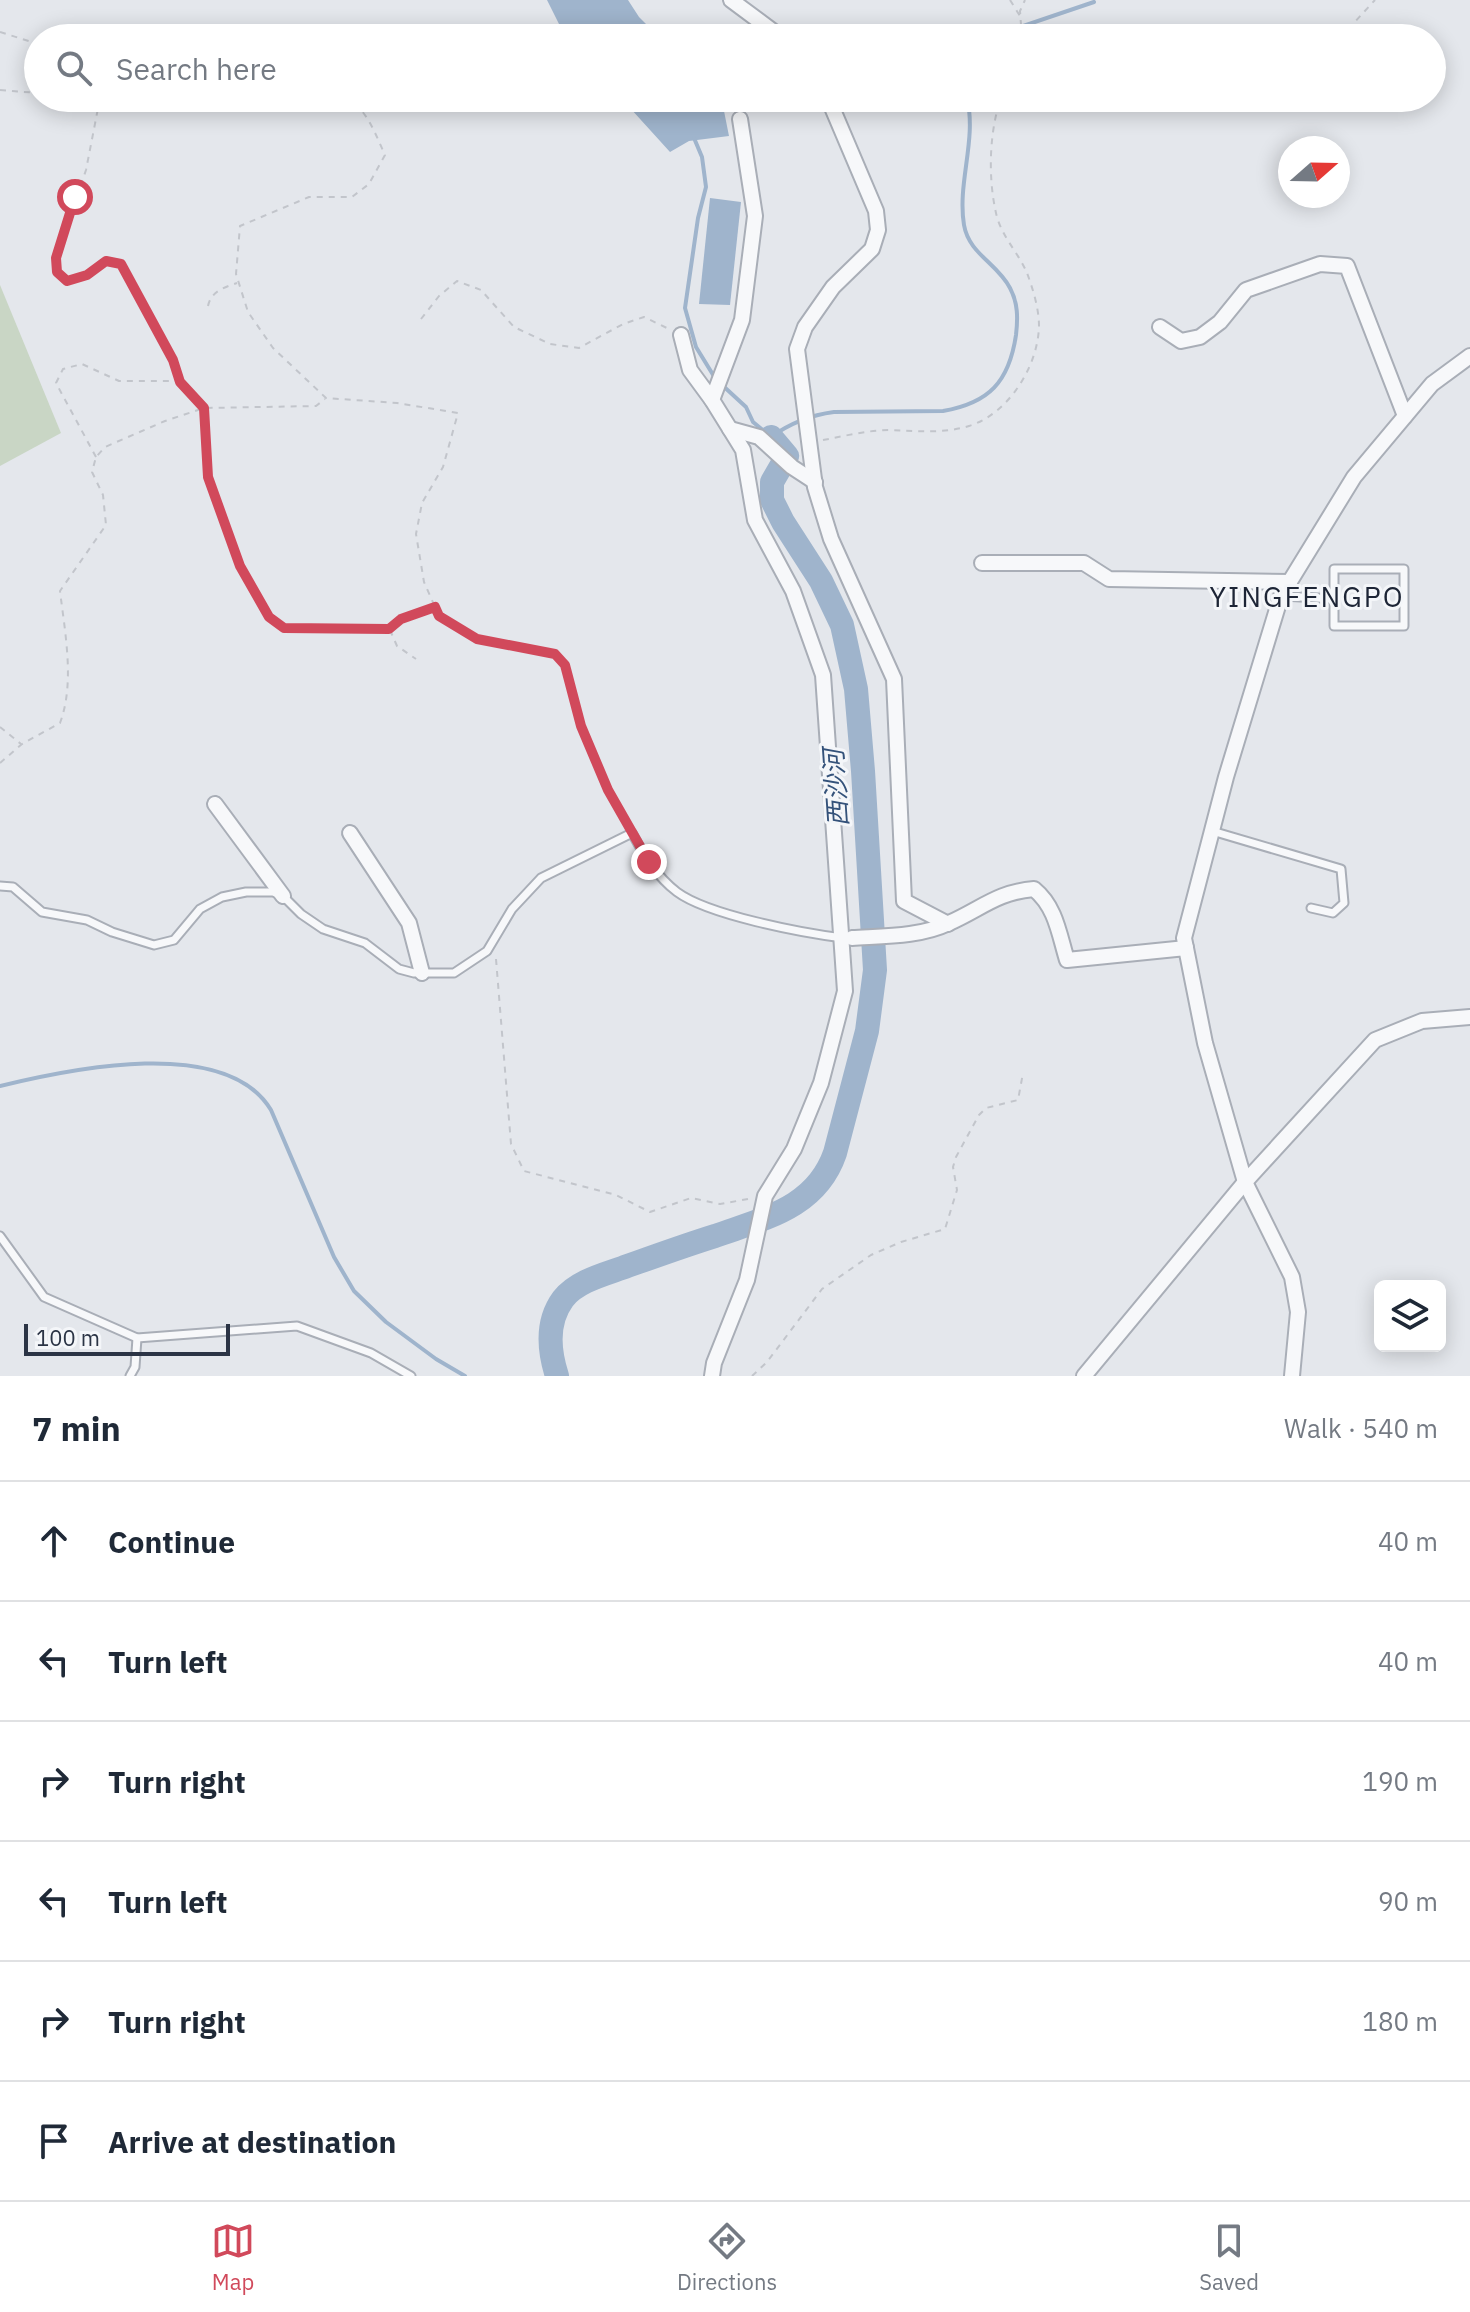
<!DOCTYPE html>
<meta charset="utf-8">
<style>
body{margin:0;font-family:"IBM Plex Sans","Noto Sans SC",sans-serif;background:#f2f2f3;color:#1f2937}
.controls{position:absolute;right:24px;bottom:24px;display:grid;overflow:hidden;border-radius:12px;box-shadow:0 4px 20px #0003}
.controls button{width:72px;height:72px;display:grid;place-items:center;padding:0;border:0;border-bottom:2px solid #e0e1e3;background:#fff;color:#1f2937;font:40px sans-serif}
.compass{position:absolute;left:1278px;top:136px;width:72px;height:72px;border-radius:50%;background:#fff;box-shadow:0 4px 20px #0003;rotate:70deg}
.scale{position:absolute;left:24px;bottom:20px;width:206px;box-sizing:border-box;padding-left:8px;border:4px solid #2b3445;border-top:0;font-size:22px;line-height:28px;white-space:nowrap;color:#2b3445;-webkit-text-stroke:6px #f4f6f9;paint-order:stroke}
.stop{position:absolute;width:24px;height:24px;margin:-18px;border:6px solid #d1495b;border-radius:50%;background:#fff}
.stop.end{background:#d1495b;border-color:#fff;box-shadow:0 2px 8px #0008}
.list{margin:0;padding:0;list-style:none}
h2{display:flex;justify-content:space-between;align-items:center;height:104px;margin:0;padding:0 32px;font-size:34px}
h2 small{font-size:26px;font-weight:400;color:#747a83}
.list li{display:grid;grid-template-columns:52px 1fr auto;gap:24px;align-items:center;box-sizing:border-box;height:120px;padding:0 32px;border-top:2px solid #e0e1e3}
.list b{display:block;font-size:30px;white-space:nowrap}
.list em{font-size:26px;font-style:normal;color:#747a83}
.icon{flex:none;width:44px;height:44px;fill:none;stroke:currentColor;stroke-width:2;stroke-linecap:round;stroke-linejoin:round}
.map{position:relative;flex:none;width:1470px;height:1376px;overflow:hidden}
.search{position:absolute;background:#fff;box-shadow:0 4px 20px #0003;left:24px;right:24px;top:24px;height:88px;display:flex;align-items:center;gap:20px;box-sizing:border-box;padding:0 28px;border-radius:44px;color:#747a83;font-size:30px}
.sheet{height:824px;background:#fff}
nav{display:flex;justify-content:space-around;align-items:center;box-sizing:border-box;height:112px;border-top:2px solid #e0e1e3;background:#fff;font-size:22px;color:#747a83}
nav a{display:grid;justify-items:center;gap:4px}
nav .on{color:#d1495b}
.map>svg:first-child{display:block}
.green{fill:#c9d6c5}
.water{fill:#9fb4cc}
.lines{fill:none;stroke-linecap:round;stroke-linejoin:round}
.stream{stroke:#9fb4cc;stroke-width:4}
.river{stroke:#9fb4cc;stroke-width:24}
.lane-casing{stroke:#a9aeb7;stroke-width:11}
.street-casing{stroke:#a9aeb7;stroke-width:18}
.path{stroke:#c2c5cb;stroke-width:2;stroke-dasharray:6 6;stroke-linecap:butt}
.lane{stroke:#f7f8fa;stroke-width:7}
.street{stroke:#f7f8fa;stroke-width:14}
.route{stroke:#d1495b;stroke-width:10}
.labels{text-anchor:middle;stroke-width:6;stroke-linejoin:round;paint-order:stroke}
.water-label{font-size:26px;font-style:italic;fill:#34527a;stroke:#f4f6f9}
.quarter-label{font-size:28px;letter-spacing:2px;fill:#1d2536;stroke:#f4f6f9}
</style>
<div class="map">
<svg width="1470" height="1376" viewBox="0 0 1470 1376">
<rect width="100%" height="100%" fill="#e4e7ec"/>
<!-- green -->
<path class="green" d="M0,285L61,433L0,466Z"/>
<!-- water -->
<g class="water">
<path d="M547,0H628L639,17L660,38H566Z"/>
<path d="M621,98H716L723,106L729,136L689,141L670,152Z"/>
<path d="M710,198L741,202L730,305L699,304Z"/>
</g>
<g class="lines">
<!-- stream -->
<g class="stream">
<path d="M996,38L1005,32L1094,2"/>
<path d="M694,138L702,157L706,187L698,218L685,308L696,347L715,378"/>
<path d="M721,384L746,407L753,422L771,437C789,424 811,415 834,412L943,411C989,403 1009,382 1016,335C1018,318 1018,303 1010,288C997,263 969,254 964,225C957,183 977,140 967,98"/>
<path d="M0,1086C70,1069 226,1035 271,1110L334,1257L354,1291L386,1322L436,1359L465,1376"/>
</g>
<!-- river -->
<path class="river" d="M557,1376C549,1351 546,1322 563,1299C576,1282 602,1275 622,1268C653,1257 683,1246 715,1236C765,1218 816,1208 835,1153L867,1031L875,970L863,771L856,689L842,625L821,581L783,522L772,500V482L787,456L771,437"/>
<!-- lane casing -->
<g class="lane-casing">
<g id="lane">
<path d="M1283,596L1334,599V626H1404V569H1334V599"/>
<path d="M1212,831L1341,869L1344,903L1333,913L1311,908"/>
<path d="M0,886L13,887L42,912L87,920L112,932L154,945L174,940L200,909L222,897L246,892H273L283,896L301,914L323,929L365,943L399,969L414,973H454L487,951L512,909L541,878L632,833C644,855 656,876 677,892C708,915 802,933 843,938"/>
<path d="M0,1236L44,1297L137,1338L297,1326L371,1353L411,1376"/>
<path d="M130,1376L135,1367L137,1338"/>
</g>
</g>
<!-- street casing -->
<g class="street-casing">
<g id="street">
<path d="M731,0L782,38"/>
<path d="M828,98L876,211L878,230L872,249L833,287L805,327L797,349L815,487L831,539L894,679L904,901L948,924"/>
<path d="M1160,327L1181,341L1200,337L1220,322L1246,290L1320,264L1347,266L1405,416"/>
<path d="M681,335L690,370L712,400L743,450L755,520L793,591L823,675L845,991L821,1083L794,1149L765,1196L747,1280L714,1363L712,1376"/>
<path d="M712,400L742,320L755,216L740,119"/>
<path d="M730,429L759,437L792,467L815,482"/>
<path d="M982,563H1084L1109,579L1290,582"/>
<path d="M215,804L283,896"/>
<path d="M350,833L409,923L422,973"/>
<path d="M852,938C883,936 920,937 949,923C981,909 997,892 1034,889C1056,907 1059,934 1067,960L1186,948"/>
<path d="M1084,1376L1245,1182L1375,1040L1422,1021L1470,1017"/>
<path d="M1292,1376L1298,1312L1292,1277L1245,1182L1205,1043L1184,938L1226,777L1281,596L1354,477L1432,384L1470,356"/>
</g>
</g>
<!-- path -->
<g class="path">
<path d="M1010,0L1020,16"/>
<path d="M0,32L38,44"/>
<path d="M1022,38L1020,11L1025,0"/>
<path d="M1340,38L1375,0"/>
<path d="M0,90L38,93"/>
<path d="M100,98L86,170L56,258L57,272L67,281L87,275L106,261L121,264L173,360L180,382L204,408L208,477L240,566L269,617L284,628L389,629L401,619L435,607"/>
<path d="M344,98C366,105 376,136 385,155L369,184L352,197H309L240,226L236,274L248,312L273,348L326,398L397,403L458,413L443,467L422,503L416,534L424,582L439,616L477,639L555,654L565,665L581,726L608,790L628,825"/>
<path d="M208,306C211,291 225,287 237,283"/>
<path d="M421,319L439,296L457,281L481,290L514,327L550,344L579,348L623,324L644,317L669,329"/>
<path d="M823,440C845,436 868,430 890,430C918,431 942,434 969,426C1008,414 1038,367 1039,326C1039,309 1033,289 1027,273C1018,252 1001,236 996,213C988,178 989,132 1001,98"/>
<path d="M96,457L56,383L63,369L82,364L119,381H179"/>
<path d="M390,630L397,646L416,659"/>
<path d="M0,727L21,744"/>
<path d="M0,763L22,744L60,723C75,683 65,633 60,591L106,525L103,495L92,472L96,457L105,447L165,421L204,408L316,406L325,399"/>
<path d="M496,959L511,1144L524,1171L616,1195L650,1212L691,1198L720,1204L748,1199"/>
<path d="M752,1376L767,1362L822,1289L871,1255L901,1242L945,1229L957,1190L953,1167L956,1157L979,1115L986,1108L1018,1100L1023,1073"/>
</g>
<!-- lane -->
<use href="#lane" class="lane"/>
<!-- street -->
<use href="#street" class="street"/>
</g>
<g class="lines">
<!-- route -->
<path class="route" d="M75,197L56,258L57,272L67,281L87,275L106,261L121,264L173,360L180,382L204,408L208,477L240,566L269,617L284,628L389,629L401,619L435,607L439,616L477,639L555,654L565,665L581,726L608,790L649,862"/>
</g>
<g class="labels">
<!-- water labels -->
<g class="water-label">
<text transform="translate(836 788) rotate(-94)" y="9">西沙河</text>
</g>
<!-- quarter labels -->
<g class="quarter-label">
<text x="1307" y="607">YINGFENGPO</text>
</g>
</g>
</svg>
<div class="controls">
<button><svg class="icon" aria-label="layers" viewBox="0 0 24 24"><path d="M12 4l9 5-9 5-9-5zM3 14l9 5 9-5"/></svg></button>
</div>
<svg class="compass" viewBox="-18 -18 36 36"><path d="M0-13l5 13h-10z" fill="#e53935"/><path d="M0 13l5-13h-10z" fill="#747a83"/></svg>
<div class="scale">100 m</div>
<div class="stop" style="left:75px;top:197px"></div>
<div class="stop end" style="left:649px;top:862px"></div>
<div class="search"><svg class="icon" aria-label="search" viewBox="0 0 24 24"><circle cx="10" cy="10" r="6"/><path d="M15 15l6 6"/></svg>Search here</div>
</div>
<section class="sheet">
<h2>7 min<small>Walk · 540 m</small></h2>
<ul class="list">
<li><svg class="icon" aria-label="ahead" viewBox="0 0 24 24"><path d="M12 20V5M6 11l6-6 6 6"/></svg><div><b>Continue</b></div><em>40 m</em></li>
<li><svg class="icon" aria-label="left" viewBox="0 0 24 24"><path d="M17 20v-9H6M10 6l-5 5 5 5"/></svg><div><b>Turn left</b></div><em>40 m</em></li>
<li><svg class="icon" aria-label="right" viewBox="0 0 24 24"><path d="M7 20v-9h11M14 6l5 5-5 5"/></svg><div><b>Turn right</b></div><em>190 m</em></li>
<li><svg class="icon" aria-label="left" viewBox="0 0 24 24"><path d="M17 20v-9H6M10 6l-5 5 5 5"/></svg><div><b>Turn left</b></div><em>90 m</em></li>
<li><svg class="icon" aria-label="right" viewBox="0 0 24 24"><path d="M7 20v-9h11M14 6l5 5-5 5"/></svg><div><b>Turn right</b></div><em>180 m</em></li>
<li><svg class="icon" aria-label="arrive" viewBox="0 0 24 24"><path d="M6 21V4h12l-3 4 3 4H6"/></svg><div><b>Arrive at destination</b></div></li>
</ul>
</section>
<nav>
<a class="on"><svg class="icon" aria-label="map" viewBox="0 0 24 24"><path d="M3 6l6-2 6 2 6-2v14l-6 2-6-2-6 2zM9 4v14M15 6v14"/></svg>Map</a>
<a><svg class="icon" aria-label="directions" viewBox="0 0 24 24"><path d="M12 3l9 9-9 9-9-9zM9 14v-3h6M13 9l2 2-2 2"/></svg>Directions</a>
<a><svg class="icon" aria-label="saved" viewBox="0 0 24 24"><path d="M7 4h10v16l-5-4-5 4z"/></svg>Saved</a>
</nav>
